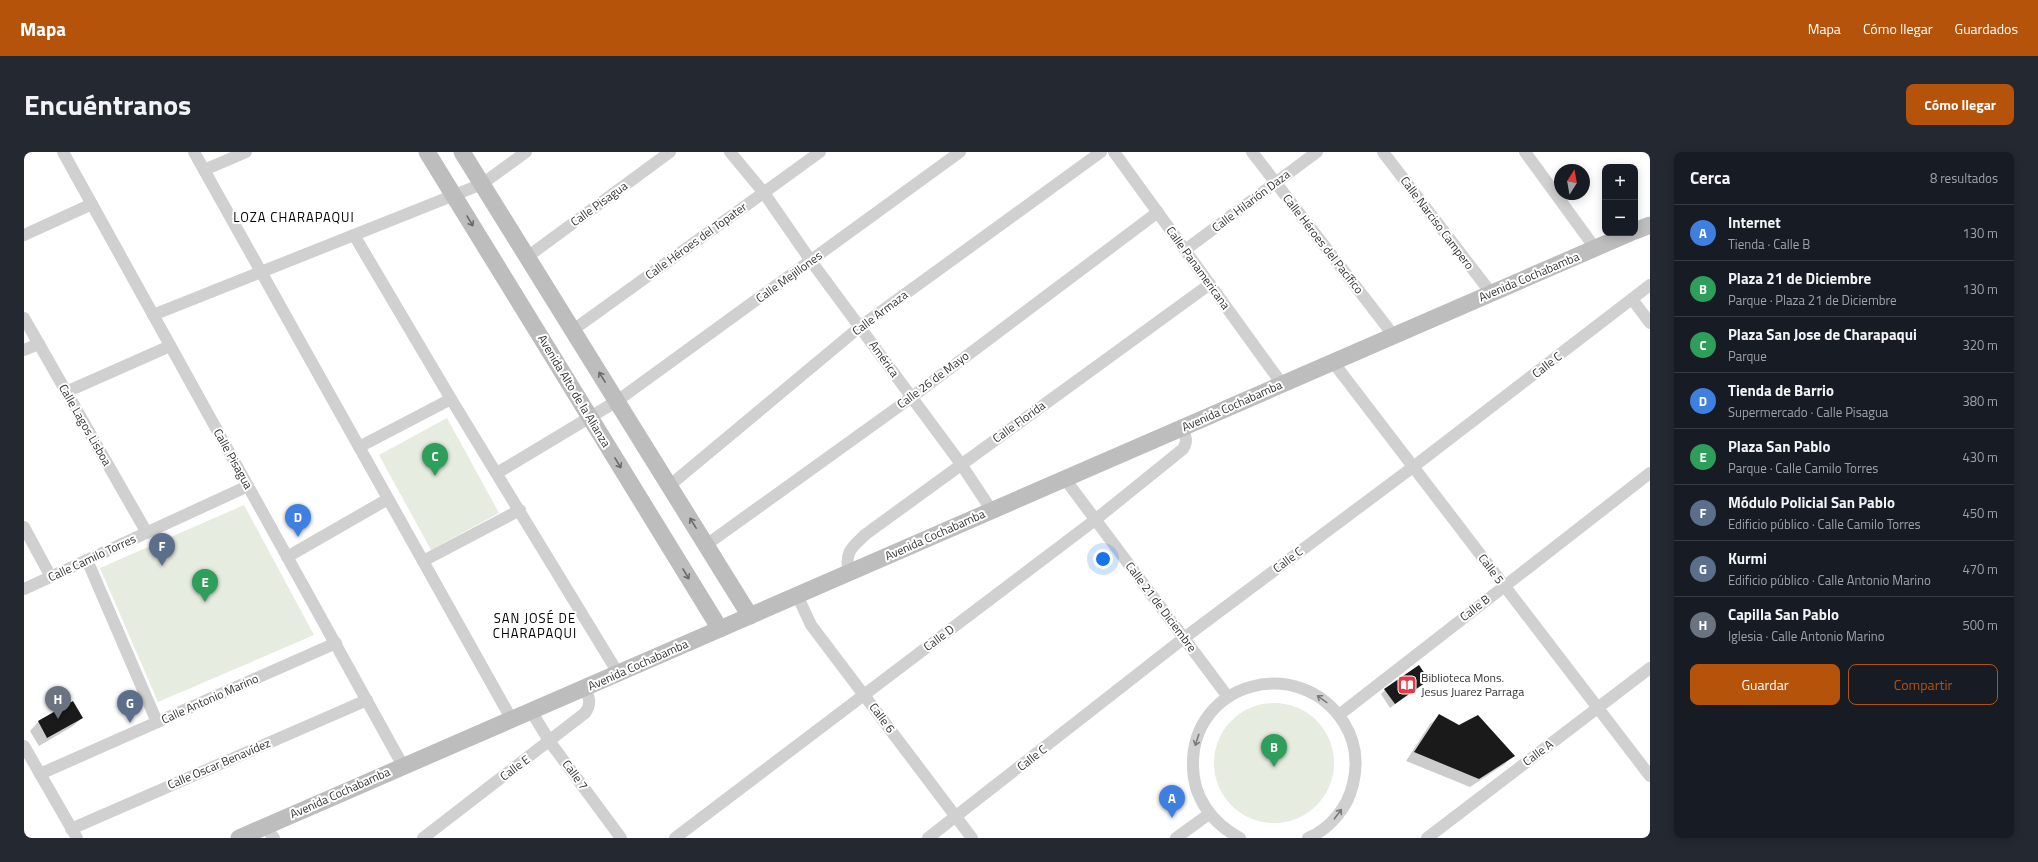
<!DOCTYPE html>
<html lang="es">
<meta charset="utf-8">
<style>
body{margin:0;font-family:"Titillium Web",sans-serif;background:#242831;color:#f1f3f6}
.controls{position:absolute;right:12px;top:12px;display:grid;overflow:hidden;border-radius:8px;box-shadow:0 2px 10px #0003}
.controls button{width:36px;height:36px;display:grid;place-items:center;padding:0;border:0;border-bottom:1px solid #363941;background:#171b24;color:#f1f3f6;font:20px sans-serif}
.compass{position:absolute;left:1530px;top:12px;width:36px;height:36px;border-radius:50%;background:#171b24;box-shadow:0 2px 10px #0003;rotate:11deg}
.you{position:absolute;left:1079px;top:407px;width:14px;height:14px;margin:-10px;border:3px solid #fff;border-radius:50%;background:#1a73e8;box-shadow:0 0 0 6px #1a73e833}
.badge{display:grid;place-items:center;width:26px;height:26px;border-radius:50%;background:#b45309;color:#fff;font-size:13px;font-weight:700}
.pin{position:absolute;translate:-50% -33px;filter:drop-shadow(0 1px 2px #0008)}
.pin::after{content:'';position:absolute;top:21px;width:14px;height:12px;background:inherit;clip-path:polygon(0 0,100% 0,50% 100%)}
.list{margin:0;padding:0;list-style:none}
h2{display:flex;justify-content:space-between;align-items:center;height:52px;margin:0;padding:0 16px;font-size:17px}
h2 small{font-size:13px;font-weight:400;color:#9ea1a6}
.list li{display:grid;grid-template-columns:26px 1fr auto;gap:12px;align-items:center;box-sizing:border-box;height:56px;padding:0 16px;border-top:1px solid #363941}
.list b{display:block;font-size:15px;white-space:nowrap}
.list p{margin:0;font-size:13px;white-space:nowrap;color:#9ea1a6}
.list em{font-size:13px;font-style:normal;color:#9ea1a6}
.actions{display:flex;gap:8px;padding:12px 16px}
.actions a{flex:1;padding:9px 0;border:1px solid #b45309;border-radius:8px;text-align:center;font-size:14px;color:#b45309}
.actions .main{background:#b45309;color:#fff}
.map{position:relative;flex:none;width:1626px;height:686px;overflow:hidden;border-radius:8px}
header{display:flex;align-items:center;gap:24px;box-sizing:border-box;height:56px;padding:0 20px;background:#b45309;color:#fff}
header strong{font-size:19px}
nav{display:flex;gap:22px;margin-inline-start:auto;font-size:14px}
.intro{display:flex;align-items:center;justify-content:space-between;box-sizing:border-box;height:96px;padding:0 24px}
h1{margin:0;font-size:28px}
.button{padding:10px 18px;border-radius:8px;background:#b45309;color:#fff;font-size:14px;font-weight:700}
main{display:flex;gap:24px;padding:0 24px}
aside{flex:1;background:#171b24;border-radius:8px;box-shadow:0 2px 10px #0003}
.map>svg:first-child{display:block}
.green{fill:#e6ecdf}
.shadow{fill:#0003}
.building{fill:#1a1a1a}
.lines{fill:none;stroke-linecap:round;stroke-linejoin:round}
.street{stroke:#d0d0d0;stroke-width:12}
.secondary{stroke:#bdbdbd;stroke-width:17}
.oneway{stroke:#6a6a6a}
.oneway2{stroke:#7a7a7a}
.labels{text-anchor:middle;stroke-width:4;stroke-linejoin:round;paint-order:stroke}
.street-label{font-size:12px;fill:#333;stroke:#fff}
.poi-label{font-size:12px;fill:#333;stroke:#fff;text-anchor:start}
.neighbourhood-label{font-size:13px;letter-spacing:1px;fill:#000;stroke:#fff}
</style>
<header>
<strong>Mapa</strong>
<nav><a>Mapa</a><a>Cómo llegar</a><a>Guardados</a></nav>
</header>
<div class="intro"><h1>Encuéntranos</h1><a class="button">Cómo llegar</a></div>
<main>
<div class="map">
<svg width="1626" height="686" viewBox="0 0 1626 686">
<rect width="100%" height="100%" fill="#fff"/>
<!-- green -->
<g class="green">
<path d="M423,266L475,361L407,398L355,303Z"/>
<path d="M220,353L290,483L134,550L76,416Z"/>
<circle cx="1250" cy="611" r="60"/>
</g>
<!-- shadow -->
<g class="shadow">
<path d="M1404,528L1366,556L1357,542L1361,538Z"/>
<path d="M49,551L58,566L49,574L15,594L6,579L14,570Z"/>
<path d="M1415,564L1489,603L1481,612L1446,635L1382,609L1406,572Z"/>
</g>
<!-- building -->
<g class="building">
<path d="M1395,513L1405,528L1371,552L1360,537Z"/>
<path d="M49,549L59,566L23,586L14,569Z"/>
<path d="M1415,562L1435,573L1454,563L1491,604L1455,627L1390,600Z"/>
</g>
<g class="lines">
<!-- street -->
<g class="street">
<path d="M39,0L379,614"/>
<path d="M170,0L488,568"/>
<path d="M706,0L740,41L787,109L937,312L968,359"/>
<path d="M1090,0L1258,232"/>
<path d="M1228,0L1370,184"/>
<path d="M1359,0L1467,141"/>
<path d="M1501,0L1571,96"/>
<path d="M180,18L222,0"/>
<path d="M0,83L68,52"/>
<path d="M330,83L427,247L594,521"/>
<path d="M1161,98L1293,0"/>
<path d="M503,105L646,0"/>
<path d="M1608,147L1626,171"/>
<path d="M129,163L458,32L502,0"/>
<path d="M0,166L123,381"/>
<path d="M549,178L796,0"/>
<path d="M0,198L15,192"/>
<path d="M1309,210L1626,624"/>
<path d="M42,240L146,194"/>
<path d="M335,295L427,247"/>
<path d="M473,321L593,249L936,0"/>
<path d="M1041,327L1204,545"/>
<path d="M645,334L837,174L1077,0"/>
<path d="M0,375L27,425"/>
<path d="M682,393L888,245L1134,60"/>
<path d="M263,405L364,347"/>
<path d="M63,408L133,570"/>
<path d="M399,409L496,358"/>
<path d="M825,421C820,400 828,395 842,382L1186,132"/>
<path d="M0,437L224,334"/>
<path d="M773,443L787,473L948,686"/>
<path d="M507,559L526,590L597,686"/>
<path d="M1315,563L1626,321"/>
<path d="M0,594L53,686"/>
<path d="M16,622L312,491"/>
<path d="M241,675L250,686"/>
<path d="M47,677L343,548"/>
<path d="M399,686L561,561C568,551 565,546 561,536"/>
<path d="M651,686L1071,368L1159,297C1164,289 1162,285 1158,276"/>
<path d="M904,686L1160,486L1389,315L1626,133"/>
<path d="M1152,686L1185,662"/>
<path d="M1216,686C1189,672 1169,646 1169,614C1167,530 1276,501 1320,571C1332,590 1334,611 1329,632C1324,655 1306,677 1284,686"/>
<path d="M1403,686L1626,516"/>
</g>
<!-- secondary -->
<g class="secondary">
<path d="M403,0L696,477"/>
<path d="M438,0L726,464"/>
<path d="M1611,79L1626,73"/>
<path d="M215,686L1606,81"/>
</g>
</g>
<!-- one-way arrows -->
<defs><path id="oneway-shaft" d="M-6 0H5M1.5-3L5.5 0L1.5 3" fill="none" stroke-width="1.6" stroke-linecap="round" stroke-linejoin="round"/></defs>
<g class="oneway">
<use href="#oneway-shaft" transform="translate(446 69) rotate(59)"/>
<use href="#oneway-shaft" transform="translate(578 225) rotate(-122)"/>
<use href="#oneway-shaft" transform="translate(594 311) rotate(59)"/>
<use href="#oneway-shaft" transform="translate(669 371) rotate(-122)"/>
<use href="#oneway-shaft" transform="translate(662 422) rotate(59)"/>
</g>
<g class="oneway2">
<use href="#oneway-shaft" transform="translate(1298 547) rotate(-144)"/>
<use href="#oneway-shaft" transform="translate(1173 588) rotate(108)"/>
<use href="#oneway-shaft" transform="translate(1314 662) rotate(-53)"/>
</g>
<!-- icons -->
<defs>
<g id="library-square" transform="scale(1)"><rect x="-9" y="-9" width="18" height="18" rx="4" fill="#e63946" stroke="#fff"/><path d="M-6-4Q-3-5.5-.7-3.5V5Q-3 3-6 4ZM6-4Q3-5.5 .7-3.5V5Q3 3 6 4Z" fill="#fff"/></g>
</defs>
<g fill-rule="evenodd">
<use href="#library-square" x="1383" y="533"/>
</g>
<g class="labels">
<!-- street labels -->
<g class="street-label">
<text transform="translate(1227 49) rotate(-37)" y="4">Calle Hilarión Daza</text>
<text transform="translate(575 52) rotate(-36)" y="4">Calle Pisagua</text>
<text transform="translate(1413 71) rotate(53)" y="4">Calle Narciso Campero</text>
<text transform="translate(672 89) rotate(-36)" y="4">Calle Héroes del Topater</text>
<text transform="translate(1299 92) rotate(52)" y="4">Calle Héroes del Pacífico</text>
<text transform="translate(1174 116) rotate(54)" y="4">Calle Panamericana</text>
<text transform="translate(765 125) rotate(-36)" y="4">Calle Mejillones</text>
<text transform="translate(1505 125) rotate(-23)" y="4">Avenida Cochabamba</text>
<text transform="translate(856 161) rotate(-37)" y="4">Calle Armaza</text>
<text transform="translate(860 207) rotate(54)" y="4">América</text>
<text transform="translate(1523 213) rotate(-38)" y="4">Calle C</text>
<text transform="translate(909 228) rotate(-37)" y="4">Calle 26 de Mayo</text>
<text transform="translate(550 239) rotate(59)" y="4">Avenida Alto de la Alianza</text>
<text transform="translate(1208 254) rotate(-24)" y="4">Avenida Cochabamba</text>
<text transform="translate(995 270) rotate(-36)" y="4">Calle Florida</text>
<text transform="translate(61 273) rotate(60)" y="4">Calle Lagos Lisboa</text>
<text transform="translate(209 307) rotate(61)" y="4">Calle Pisagua</text>
<text transform="translate(911 383) rotate(-24)" y="4">Avenida Cochabamba</text>
<text transform="translate(68 406) rotate(-25)" y="4">Calle Camilo Torres</text>
<text transform="translate(1264 408) rotate(-37)" y="4">Calle C</text>
<text transform="translate(1467 417) rotate(53)" y="4">Calle 5</text>
<text transform="translate(1137 455) rotate(53)" y="4">Calle 21 de Diciembre</text>
<text transform="translate(1451 456) rotate(-38)" y="4">Calle B</text>
<text transform="translate(915 486) rotate(-37)" y="4">Calle D</text>
<text transform="translate(614 513) rotate(-24)" y="4">Avenida Cochabamba</text>
<text transform="translate(186 547) rotate(-24)" y="4">Calle Antonio Marino</text>
<text transform="translate(858 566) rotate(53)" y="4">Calle 6</text>
<text transform="translate(1514 601) rotate(-37)" y="4">Calle A</text>
<text transform="translate(1008 606) rotate(-38)" y="4">Calle C</text>
<text transform="translate(195 612) rotate(-23)" y="4">Calle Oscar Benavídez</text>
<text transform="translate(491 616) rotate(-37)" y="4">Calle E</text>
<text transform="translate(551 623) rotate(53)" y="4">Calle 7</text>
<text transform="translate(316 641) rotate(-24)" y="4">Avenida Cochabamba</text>
</g>
<!-- poi labels -->
<g class="poi-label">
<text x="1397" y="530">Biblioteca Mons.<tspan x="1397" dy="14">Jesus Juarez Parraga</tspan></text>
</g>
<!-- neighbourhood labels -->
<g class="neighbourhood-label">
<text x="270" y="70">LOZA CHARAPAQUI</text>
<text x="511" y="471">SAN JOSÉ DE<tspan x="511" dy="15">CHARAPAQUI</tspan></text>
</g>
</g>
</svg>
<div class="controls">
<button>+</button>
<button>−</button>
</div>
<svg class="compass" viewBox="-18 -18 36 36"><path d="M0-13l5 13h-10z" fill="#e53935"/><path d="M0 13l5-13h-10z" fill="#9ea1a6"/></svg>
<div class="you"></div>
<div class="pin badge" style="left:1148px;top:666px;background:#3f7fe0">A</div>
<div class="pin badge" style="left:1250px;top:615px;background:#2e9e5b">B</div>
<div class="pin badge" style="left:411px;top:324px;background:#2e9e5b">C</div>
<div class="pin badge" style="left:274px;top:385px;background:#3f7fe0">D</div>
<div class="pin badge" style="left:181px;top:450px;background:#2e9e5b">E</div>
<div class="pin badge" style="left:138px;top:414px;background:#5c6f8a">F</div>
<div class="pin badge" style="left:106px;top:571px;background:#5c6f8a">G</div>
<div class="pin badge" style="left:34px;top:567px;background:#6b7280">H</div>
</div>
<aside>
<h2>Cerca<small>8 resultados</small></h2>
<ul class="list">
<li><span class="badge" style="background:#3f7fe0">A</span><div><b>Internet</b><p>Tienda · Calle B</p></div><em>130 m</em></li>
<li><span class="badge" style="background:#2e9e5b">B</span><div><b>Plaza 21 de Diciembre</b><p>Parque · Plaza 21 de Diciembre</p></div><em>130 m</em></li>
<li><span class="badge" style="background:#2e9e5b">C</span><div><b>Plaza San Jose de Charapaqui</b><p>Parque</p></div><em>320 m</em></li>
<li><span class="badge" style="background:#3f7fe0">D</span><div><b>Tienda de Barrio</b><p>Supermercado · Calle Pisagua</p></div><em>380 m</em></li>
<li><span class="badge" style="background:#2e9e5b">E</span><div><b>Plaza San Pablo</b><p>Parque · Calle Camilo Torres</p></div><em>430 m</em></li>
<li><span class="badge" style="background:#5c6f8a">F</span><div><b>Módulo Policial San Pablo</b><p>Edificio público · Calle Camilo Torres</p></div><em>450 m</em></li>
<li><span class="badge" style="background:#5c6f8a">G</span><div><b>Kurmi</b><p>Edificio público · Calle Antonio Marino</p></div><em>470 m</em></li>
<li><span class="badge" style="background:#6b7280">H</span><div><b>Capilla San Pablo</b><p>Iglesia · Calle Antonio Marino</p></div><em>500 m</em></li>
</ul>
<div class="actions"><a class="main">Guardar</a><a>Compartir</a></div>
</aside>
</main>
